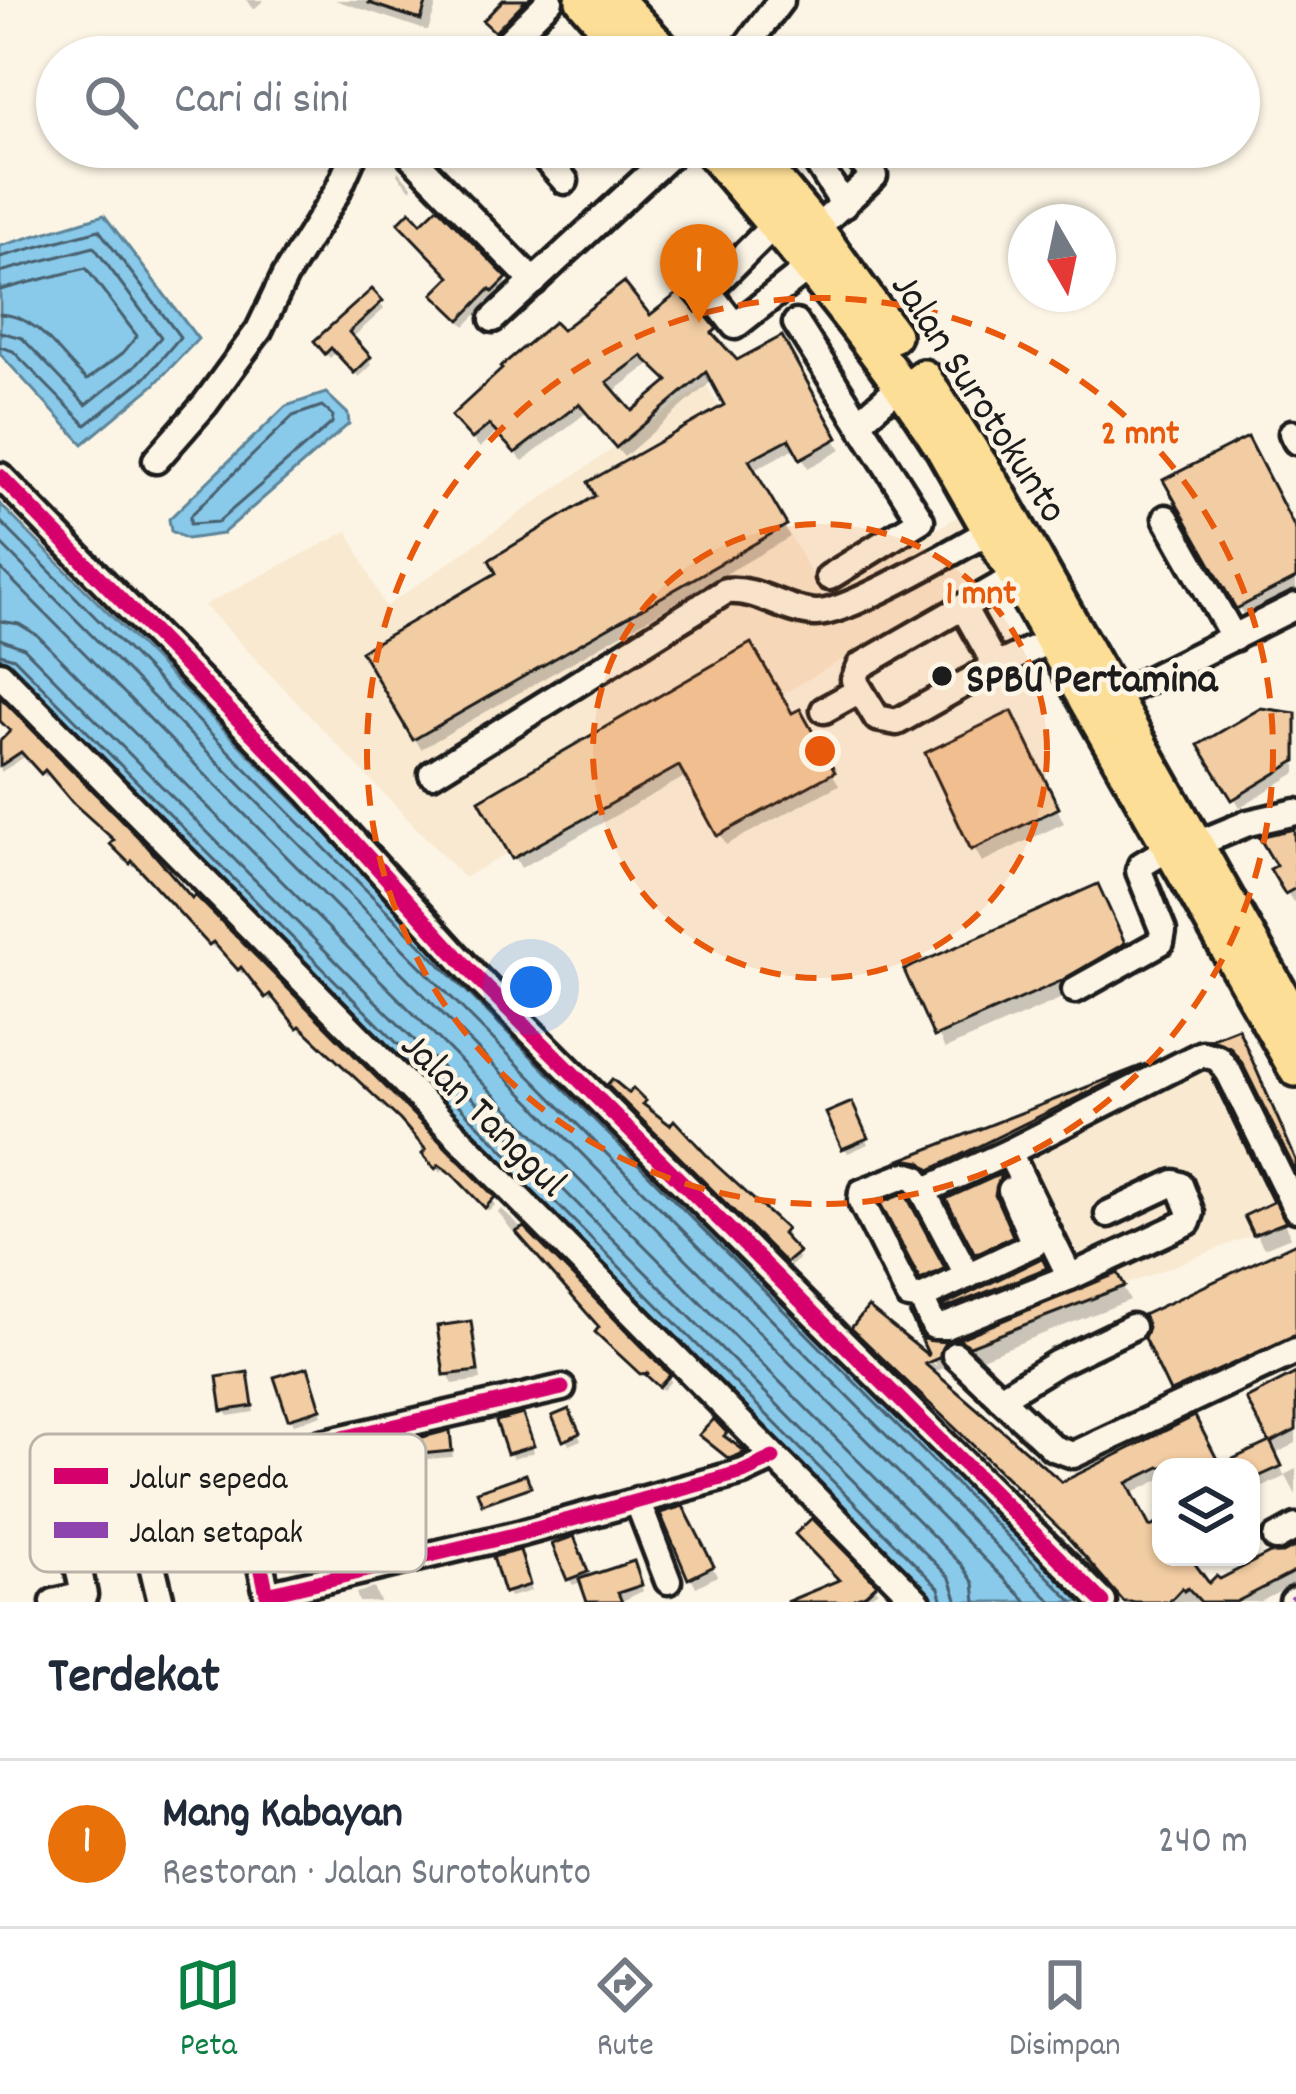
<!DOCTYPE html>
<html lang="id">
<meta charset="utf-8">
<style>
body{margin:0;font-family:Dekko,sans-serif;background:#f6f6f7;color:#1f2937}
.controls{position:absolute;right:36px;bottom:36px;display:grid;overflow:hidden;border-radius:24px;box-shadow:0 3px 9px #0004}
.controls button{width:108px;height:108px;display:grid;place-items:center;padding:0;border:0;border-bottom:3px solid #e0e1e3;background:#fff;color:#1f2937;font:60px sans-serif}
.compass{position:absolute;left:1008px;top:204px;width:108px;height:108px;border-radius:50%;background:#fff;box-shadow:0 3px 9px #0004;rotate:171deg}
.you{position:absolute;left:531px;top:987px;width:42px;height:42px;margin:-30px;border:9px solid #fff;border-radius:50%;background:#1a73e8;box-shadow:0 0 0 18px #1a73e833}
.badge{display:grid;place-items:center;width:78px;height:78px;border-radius:50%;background:#0b8043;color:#fff;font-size:39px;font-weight:700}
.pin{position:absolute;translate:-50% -99px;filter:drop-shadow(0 3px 6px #0008)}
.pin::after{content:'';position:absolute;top:63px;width:42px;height:36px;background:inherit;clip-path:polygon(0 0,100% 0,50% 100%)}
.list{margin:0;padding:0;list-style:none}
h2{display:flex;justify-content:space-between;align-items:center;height:156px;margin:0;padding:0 48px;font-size:51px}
h2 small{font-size:39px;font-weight:400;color:#747a83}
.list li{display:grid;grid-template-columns:78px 1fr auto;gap:36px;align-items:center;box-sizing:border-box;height:168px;padding:0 48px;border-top:3px solid #e0e1e3}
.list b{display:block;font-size:45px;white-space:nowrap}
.list p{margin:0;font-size:39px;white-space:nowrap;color:#747a83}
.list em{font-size:39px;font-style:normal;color:#747a83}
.icon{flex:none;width:66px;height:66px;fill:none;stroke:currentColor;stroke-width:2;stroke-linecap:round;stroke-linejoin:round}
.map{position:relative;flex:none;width:1296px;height:1602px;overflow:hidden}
.search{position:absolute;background:#fff;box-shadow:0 3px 9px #0004;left:36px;right:36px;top:36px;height:132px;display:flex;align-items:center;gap:30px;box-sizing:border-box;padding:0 42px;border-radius:66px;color:#747a83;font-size:45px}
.sheet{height:324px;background:#fff}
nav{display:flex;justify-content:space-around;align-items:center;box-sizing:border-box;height:168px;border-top:3px solid #e0e1e3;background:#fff;font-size:33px;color:#747a83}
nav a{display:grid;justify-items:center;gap:6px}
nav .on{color:#0b8043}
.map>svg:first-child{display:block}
.built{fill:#f9e9d1}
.water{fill:#89c9ea;stroke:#5d8498;stroke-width:3}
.shadow{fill:#0003;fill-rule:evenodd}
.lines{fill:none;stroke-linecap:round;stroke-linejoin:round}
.shore{stroke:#48616e;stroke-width:3}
.building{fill:#f2cca2;stroke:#1c1c1c;stroke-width:3;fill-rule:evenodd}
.minor-casing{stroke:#1c1c1c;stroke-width:33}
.major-casing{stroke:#1c1c1c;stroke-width:42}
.minor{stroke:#fcf5e5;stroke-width:24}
.major{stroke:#fdde96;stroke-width:33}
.quiet{stroke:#8e44ad;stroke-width:12;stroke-dasharray:24 12;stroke-linecap:butt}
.cycleway-casing{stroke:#fcf5e5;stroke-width:22}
.cycleway{stroke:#d6006c;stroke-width:15}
.ring{fill:none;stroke:#e8590c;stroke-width:6;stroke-dasharray:21 15}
.poi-dot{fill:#1c1c1c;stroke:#fcf5e5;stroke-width:4.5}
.labels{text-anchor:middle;stroke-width:9;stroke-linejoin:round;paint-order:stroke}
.street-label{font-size:42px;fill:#1c1c1c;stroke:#fcf5e5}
.poi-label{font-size:42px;font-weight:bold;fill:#1c1c1c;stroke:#fcf5e5;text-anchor:start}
.key{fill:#fcf5e5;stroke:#b9b4a9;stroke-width:3}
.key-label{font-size:33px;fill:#1c1c1c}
.centre{fill:#e8590c;stroke:#fcf5e5;stroke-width:6}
.ring-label{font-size:36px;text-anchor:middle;font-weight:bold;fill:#e8590c;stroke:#fcf5e5;stroke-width:9;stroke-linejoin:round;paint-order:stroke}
</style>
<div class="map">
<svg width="1296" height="1602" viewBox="0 0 1296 1602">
<rect width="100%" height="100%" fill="#fcf5e5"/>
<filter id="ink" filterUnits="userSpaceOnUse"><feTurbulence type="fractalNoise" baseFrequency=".00833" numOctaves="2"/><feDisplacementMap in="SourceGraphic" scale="24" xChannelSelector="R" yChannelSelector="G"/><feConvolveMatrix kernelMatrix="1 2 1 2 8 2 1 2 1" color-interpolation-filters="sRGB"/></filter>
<g filter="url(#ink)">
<!-- built -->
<g class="built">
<path d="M706,384L824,597L963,513L992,573L464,878L204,605L348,531L385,607Z"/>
<path d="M1238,1028L1296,1160V1218L932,1361L849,1181Z"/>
</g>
<!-- water -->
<g class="water">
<path d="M104,215L198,339L154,385L83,444L0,354V246Z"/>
<path d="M326,393L348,414L349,424L222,534L187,539L171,531L169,519L286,406Z"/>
<path d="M0,504L1090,1602H936L0,662Z"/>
</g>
<!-- shadow -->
<g class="shadow">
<path d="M246,0H264L254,9Z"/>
<path d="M335,0H438L428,31Z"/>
<path d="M508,0H527L529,5L500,36L490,27Z"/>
<path d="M801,147H823L810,158Z"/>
<path d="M873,147H918L892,169Z"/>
<path d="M398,171L412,186L411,190L397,175Z"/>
<path d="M452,279L505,280L509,288L499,298L496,295L465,326L436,295Z"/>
<path d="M372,293L384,309L351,339L372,365L359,377L336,352L330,358L321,348Z"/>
<path d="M649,319L714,331L720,341L717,344L736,364L781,340L841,450L808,468L797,447L752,471L790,537L421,749L365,652L500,574L728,406L713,380L624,457L586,413L523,461L496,433L480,448L454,417L561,335ZM650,364L669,384L631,415L612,393Z"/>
<path d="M1167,481L1296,535V596L1247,621Z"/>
<path d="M799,713L839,785L726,845L688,775L521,868L483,801Z"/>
<path d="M1296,716V773L1240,807L1202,746Z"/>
<path d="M26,728L192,902L492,1199L495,1205L489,1211L458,1180L444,1169L440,1173L407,1125L304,1030L302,1032L275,998L270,1001L246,971L242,974L218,945L214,948L137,865L134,867L117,850L116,842L50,773L46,777L26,756L1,772L0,745Z"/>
<path d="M1019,729L1064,823L982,862L974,848Z"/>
<path d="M1292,833L1296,839V900L1293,902L1274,871Z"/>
<path d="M1105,901L1130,958L1069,995L945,1049L908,971Z"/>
<path d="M1214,1040L1245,1045L1296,1165L1241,1061L1221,1053Z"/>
<path d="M1144,1068L1151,1079L931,1175L915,1173L908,1161Z"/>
<path d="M614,1090L644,1103L784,1231L787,1236L784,1240L799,1259L791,1266Z"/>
<path d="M854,1111L868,1144L848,1153L844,1147Z"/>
<path d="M1000,1178L1007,1190L1002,1212L1018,1251L985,1266L950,1200Z"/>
<path d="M904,1197L950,1283L930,1293L884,1204Z"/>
<path d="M1275,1204L1291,1237L1264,1248L1256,1234Z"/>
<path d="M502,1209L668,1377L671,1381L663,1390L601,1337L602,1329L520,1232L516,1236L498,1212Z"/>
<path d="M1296,1248V1351L1180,1404L1172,1390Z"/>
<path d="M1041,1262L1053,1283L955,1321L947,1307Z"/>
<path d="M1117,1276L1130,1300L979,1359L970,1353L962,1340Z"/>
<path d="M869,1311L937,1366L926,1343L943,1345L949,1355L944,1368L931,1373L1061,1486L1194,1420L1218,1467H1161V1479L1131,1494L1149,1531L1161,1525V1557H1186L1209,1587L1296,1547V1583L1260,1602H1126L1072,1542L861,1339L855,1328Z"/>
<path d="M469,1324L475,1334L481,1380L453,1384L447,1374Z"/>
<path d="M1296,1375V1443L1275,1454L1284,1475L1296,1469V1495L1286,1476L1251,1493V1467H1222L1273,1443L1250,1400Z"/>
<path d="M246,1376L254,1412L228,1416L225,1410Z"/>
<path d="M310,1376L322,1415L294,1424L291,1418Z"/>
<path d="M568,1413L581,1440L569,1445L556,1418Z"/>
<path d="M525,1423L534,1452L513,1459L510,1453Z"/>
<path d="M449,1434L453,1457L427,1459L423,1453Z"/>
<path d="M525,1477L529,1489L486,1505L481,1493Z"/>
<path d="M682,1509L717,1576L696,1587L691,1577Z"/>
<path d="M349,1515L355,1532L323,1543L331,1562L304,1574L298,1558L282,1563L279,1536Z"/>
<path d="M576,1545L589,1579L636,1570L643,1591L620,1602H592L583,1581L573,1585L569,1579Z"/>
<path d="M522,1560L531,1591L510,1597L507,1592Z"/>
<path d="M875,1586L878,1591L862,1602H809Z"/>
<path d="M374,1588L380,1602H359L356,1593Z"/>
</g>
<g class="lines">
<!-- shore -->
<g class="shore">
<path d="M0,257L99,230L180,337L146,377L86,425L13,351L0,347"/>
<path d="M0,272L94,247L161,337L135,366L86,405L22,338L0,332"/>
<path d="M0,290L86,268L137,336L123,353L87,380C59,357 41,316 0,314"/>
<path d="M322,406L333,416L332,423L218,522L190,524V516L293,416Z"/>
<path d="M0,521L1073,1602"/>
<path d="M0,543L1052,1602"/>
<path d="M0,568L1027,1602"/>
<path d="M0,621L19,624L37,635L962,1565L974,1583L976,1602"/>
<path d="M0,639L24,648L950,1578L958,1602"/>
<path d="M0,654L14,658L939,1588L943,1602"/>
</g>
</g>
<!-- building -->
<g class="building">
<path d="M370,0H427L421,20L369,3Z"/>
<path d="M503,0H526L495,32L483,21Z"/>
<path d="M438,207L507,278L493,292L490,289L460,320L433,294L450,277L398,223L410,211L421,223Z"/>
<path d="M624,282L650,315L679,292L696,312L700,308L717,329L712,333L737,360L782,336L838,438L800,459L789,439L749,460L787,525L413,740L361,651L496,573L489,560L595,496L588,482L724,405L706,372L616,448L579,404L515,453L489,425L472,439L451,416L502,369L500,367L554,322L562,330ZM642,356L668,381L632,411L607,382Z"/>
<path d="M372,289L383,301L349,332L371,357L354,373L331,348L325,354L314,341Z"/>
<path d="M1248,437L1296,530V578L1236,609L1163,480Z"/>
<path d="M751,643L792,713L800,709L835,772L717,836L679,766L512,859L479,800Z"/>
<path d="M0,697L147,846L192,898L195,895L216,916L495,1197L485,1208L452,1174L439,1165L435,1169L422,1154L426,1150L400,1120L300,1026L297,1028L270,994L265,998L241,967L238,970L213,942L209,945L132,861L130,864L110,844L114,840L72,802L45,770L41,774L21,752L0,766V741L10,731L0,721Z"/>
<path d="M1261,708L1296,713V761L1232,800L1198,745Z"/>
<path d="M1012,711L1059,808L971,850L925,753Z"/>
<path d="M1294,829L1296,888L1285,894L1270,869L1276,866L1259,837Z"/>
<path d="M1098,884L1125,943L1061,981L934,1037L904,970Z"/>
<path d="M1238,1028L1296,1160V1172L1242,1063L1230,1047L1210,1039Z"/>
<path d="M1146,1064L930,1170L921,1162L903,1159Z"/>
<path d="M1212,1078L1286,1222L1253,1235L1244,1216L1273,1202Z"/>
<path d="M612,1079L629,1093L633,1088L646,1101L643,1104L670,1125L674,1120L715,1164L786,1229L782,1234L799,1252L786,1263L607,1085Z"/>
<path d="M852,1102L868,1138L842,1149L826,1113Z"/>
<path d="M1001,1174L995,1195L1013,1236L975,1254L946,1199Z"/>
<path d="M905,1193L945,1268L920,1280L880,1203Z"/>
<path d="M524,1227L670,1375L659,1387L646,1375L649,1373L640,1374L595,1332L599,1327L516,1232Z"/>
<path d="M1296,1243V1335L1170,1392L1144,1338L1148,1327L1143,1315Z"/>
<path d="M1042,1258L1047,1268L944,1309L943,1306Z"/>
<path d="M1118,1273L1125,1286L970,1346L958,1339Z"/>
<path d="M868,1307L929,1356L909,1313L924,1339L945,1342L939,1358L925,1364L1062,1482L1195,1416L1220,1465L1269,1442L1246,1399L1296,1373V1430L1271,1443L1282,1466L1251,1480V1467H1160L1127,1483L1150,1527L1161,1522V1557H1190L1209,1583L1216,1576L1220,1579L1270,1553H1283L1296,1546V1571L1236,1602H1201L1188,1588L1184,1591L1182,1588L1169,1602H1124L1062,1531L851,1328Z"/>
<path d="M471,1321L478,1371L444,1375L437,1326Z"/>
<path d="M308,1367L321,1409L288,1419L274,1377Z"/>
<path d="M248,1372L253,1406L222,1411L217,1377Z"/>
<path d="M569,1409L580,1433L563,1441L552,1416Z"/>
<path d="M523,1414L534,1446L507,1454L496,1421Z"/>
<path d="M714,1419L727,1433L724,1436L746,1452L729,1459L699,1435Z"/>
<path d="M450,1430L452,1451L420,1454L419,1438Z"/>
<path d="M526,1474L531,1487L482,1504L477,1491Z"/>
<path d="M683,1506L714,1566L688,1579L660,1513Z"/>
<path d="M812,1518L877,1584L865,1595L846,1602H786L839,1580L795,1534Z"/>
<path d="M574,1536L588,1572L567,1580L552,1544Z"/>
<path d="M520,1550L530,1585L504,1593L493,1557Z"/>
<path d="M634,1561L642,1585L618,1593L622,1602H587L579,1579Z"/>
</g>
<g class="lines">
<!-- minor casing -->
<g class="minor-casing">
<g id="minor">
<path d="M493,57L550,0"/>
<path d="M738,57L781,0"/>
<path d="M402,147L534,282"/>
<path d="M535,147L565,181"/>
<path d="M837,147L818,164L844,205"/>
<path d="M775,224L708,291L735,326L811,266"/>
<path d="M816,229L874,176L849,147"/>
<path d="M493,319L679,147"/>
<path d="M796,323L921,520L829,577"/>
<path d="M859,422L902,384"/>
<path d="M1292,433L1296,441"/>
<path d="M156,460L205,404L259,330L285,276L337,192L357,147"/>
<path d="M0,476L308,791L478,979L1103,1602"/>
<path d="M1166,518L1234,638"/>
<path d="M1015,577L860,666L854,680L877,718L897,722L996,666L1066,633"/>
<path d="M963,607L996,666"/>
<path d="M0,674L918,1602"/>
<path d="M1112,698L1296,606"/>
<path d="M824,710L860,690"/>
<path d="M432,774L726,591C759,588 783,611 815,613C846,615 968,543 1000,525"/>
<path d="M1197,844L1248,823L1296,812"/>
<path d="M1075,990L1161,942L1163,931L1139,871L1141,865L1169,848"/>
<path d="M923,1191L1009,1152"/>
<path d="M1108,1214L1174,1183L1180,1185L1191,1213L1188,1222L1070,1277L1009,1152L1202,1054L1218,1058L1229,1073L1296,1209"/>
<path d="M968,1276L916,1178L906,1175L862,1192L861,1201L909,1296L921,1298L934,1326H946L1070,1277"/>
<path d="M921,1298L1034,1244L1011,1190"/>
<path d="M955,1355L1053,1448L1073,1455L1296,1351"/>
<path d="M562,1388L238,1462L267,1594L522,1533L743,1472L773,1458"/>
<path d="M1000,1398L1057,1363L1132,1327"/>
<path d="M637,1500L668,1581"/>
<path d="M1276,1538L1296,1527"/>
<path d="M54,1602L84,1595L67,1514L135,1495"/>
<path d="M161,1602L135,1495L182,1474L238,1462"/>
<path d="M1293,1602L1296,1600"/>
</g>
</g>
<!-- major casing -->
<g class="major-casing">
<g id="major">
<path d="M583,0L632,57"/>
<path d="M616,0L669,57"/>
<path d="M708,147C792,245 875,341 944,450L1296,1069"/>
<path d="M747,147L816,229L893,335"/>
<path d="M923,377L992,483L1296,1022"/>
</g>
</g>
<!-- minor -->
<use href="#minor" class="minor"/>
<!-- major -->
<use href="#major" class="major"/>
<!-- quiet -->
<path class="quiet" d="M1293,1602L1296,1600"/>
<!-- cycleway casing -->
<g class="cycleway-casing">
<g id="cycleway">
<path d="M0,476L308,791L478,979L1103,1602"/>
<path d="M562,1388L238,1462L267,1594L522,1533L743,1472L773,1458"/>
</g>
</g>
<!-- cycleway -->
<use href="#cycleway" class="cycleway"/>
</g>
</g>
<!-- distance rings -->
<circle cx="820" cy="751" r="227" fill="#e8590c" fill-opacity=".12"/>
<g class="ring">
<circle cx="820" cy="751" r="227"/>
<circle cx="820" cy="751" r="453"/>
</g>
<!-- markers -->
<circle class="poi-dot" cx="942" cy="676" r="12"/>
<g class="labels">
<!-- street labels -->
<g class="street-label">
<text transform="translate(982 396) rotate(57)" y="15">Jalan Surotokunto</text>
<text transform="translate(486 1112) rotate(45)" y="15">Jalan Tanggul</text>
</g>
<!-- poi labels -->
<g class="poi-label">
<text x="966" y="691">SPBU Pertamina</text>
</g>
</g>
<!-- legend -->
<rect x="30" y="1434" width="396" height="138" rx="18" class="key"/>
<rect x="54" y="1468" width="54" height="16" fill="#d6006c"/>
<rect x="54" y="1522" width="54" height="16" fill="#8e44ad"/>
<g class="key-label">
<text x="129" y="1488">Jalur sepeda</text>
<text x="129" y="1542">Jalan setapak</text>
</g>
<circle cx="820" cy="751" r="18" class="centre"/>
<g class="ring-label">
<text x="1140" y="443">2 mnt</text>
<text x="981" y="603">1 mnt</text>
</g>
</svg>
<div class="controls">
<button><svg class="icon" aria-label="layers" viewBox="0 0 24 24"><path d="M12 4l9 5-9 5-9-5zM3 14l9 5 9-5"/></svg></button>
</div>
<svg class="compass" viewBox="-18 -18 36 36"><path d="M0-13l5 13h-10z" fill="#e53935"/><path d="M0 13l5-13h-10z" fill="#747a83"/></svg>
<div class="you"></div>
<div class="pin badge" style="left:699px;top:323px;background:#e8710a">1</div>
<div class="search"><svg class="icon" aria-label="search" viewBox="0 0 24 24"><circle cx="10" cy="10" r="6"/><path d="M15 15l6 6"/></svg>Cari di sini</div>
</div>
<section class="sheet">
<h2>Terdekat<small></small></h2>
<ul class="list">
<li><span class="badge" style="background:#e8710a">1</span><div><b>Mang Kabayan</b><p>Restoran · Jalan Surotokunto</p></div><em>240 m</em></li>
</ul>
</section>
<nav>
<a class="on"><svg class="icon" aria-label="map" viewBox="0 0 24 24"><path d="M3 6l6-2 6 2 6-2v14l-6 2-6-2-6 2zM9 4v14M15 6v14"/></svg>Peta</a>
<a><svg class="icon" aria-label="directions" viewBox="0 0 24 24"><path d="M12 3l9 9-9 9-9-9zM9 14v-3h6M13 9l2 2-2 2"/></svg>Rute</a>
<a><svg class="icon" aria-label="saved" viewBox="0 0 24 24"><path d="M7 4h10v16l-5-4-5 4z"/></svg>Disimpan</a>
</nav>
